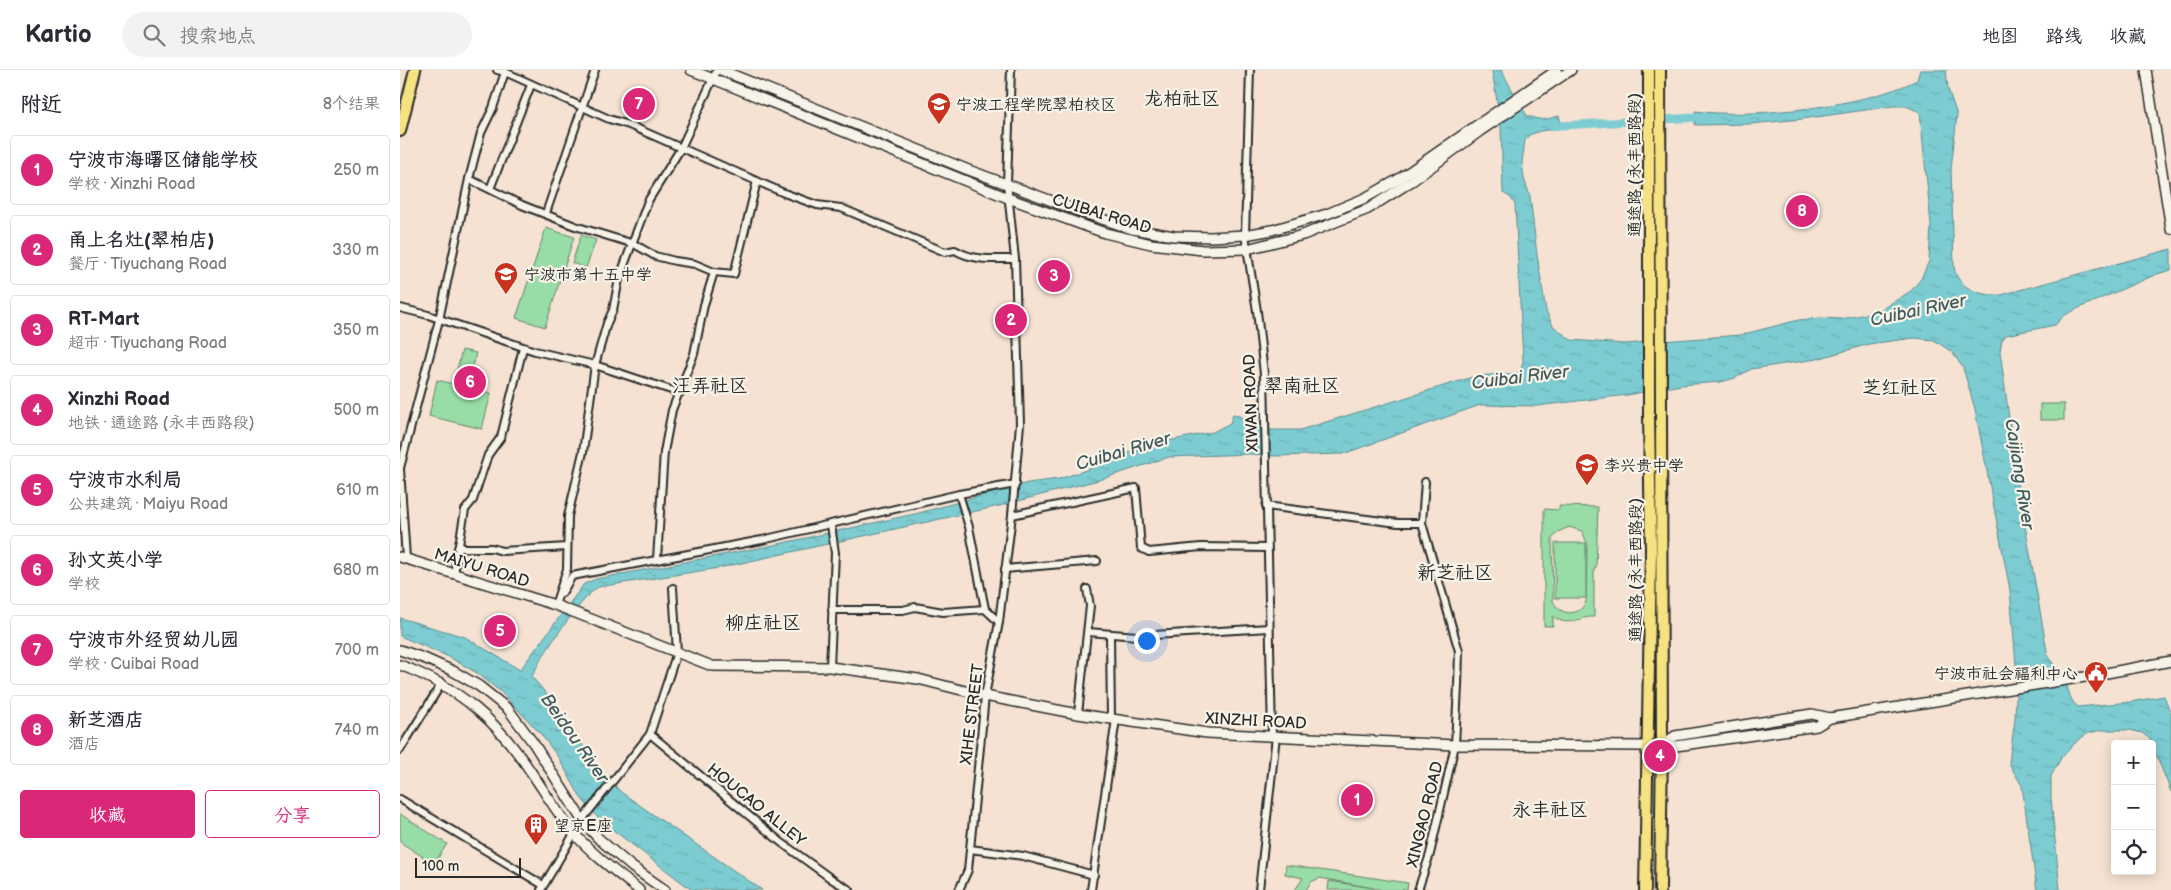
<!DOCTYPE html>
<html lang="zh">
<meta charset="utf-8">
<style>
body{margin:0;font-family:"Balsamiq Sans","LXGW WenKai TC",sans-serif;background:#f2f2f3;color:#2b2b33}
.controls{position:absolute;right:15px;bottom:15px;display:grid;overflow:hidden;border-radius:5px;box-shadow:0 2px 12px #0003}
.controls button{width:45px;height:45px;display:grid;place-items:center;padding:0;border:0;border-bottom:1px solid #e1e1e2;background:#fff;color:#2b2b33;font:25px sans-serif}
.scale{position:absolute;left:15px;bottom:12px;width:106px;box-sizing:border-box;padding-left:5px;border:2px solid #2b2b2b;border-top:0;font-size:14px;line-height:18px;white-space:nowrap;color:#2b2b2b;-webkit-text-stroke:4px #f7f3e8;paint-order:stroke}
.you{position:absolute;left:746px;top:570px;width:18px;height:18px;margin:-12px;border:4px solid #fff;border-radius:50%;background:#1a73e8;box-shadow:0 0 0 8px #1a73e833}
.badge{display:grid;place-items:center;width:32px;height:32px;border-radius:50%;background:#db2777;color:#fff;font-size:16px;font-weight:700}
.pin{position:absolute;translate:-50% -50%;border:2px solid #fff;box-shadow:0 1px 5px #0006}
.list{margin:0;padding:0;list-style:none}
h2{display:flex;justify-content:space-between;align-items:center;height:65px;margin:0;padding:0 20px;font-size:21px}
h2 small{font-size:16px;font-weight:400;color:#7c7c81}
.list li{display:grid;grid-template-columns:32px 1fr auto;gap:15px;align-items:center;box-sizing:border-box;height:70px;margin:0 10px 10px;padding:0 10px;border:1px solid #e1e1e2;border-radius:5px}
.list b{display:block;font-size:19px;white-space:nowrap}
.list p{margin:0;font-size:16px;white-space:nowrap;color:#7c7c81}
.list em{font-size:16px;font-style:normal;color:#7c7c81}
.actions{display:flex;gap:10px;padding:15px 20px}
.actions a{flex:1;padding:11px 0;border:1px solid #db2777;border-radius:5px;text-align:center;font-size:18px;color:#db2777}
.actions .main{background:#db2777;color:#fff}
.icon{flex:none;width:28px;height:28px;fill:none;stroke:currentColor;stroke-width:2;stroke-linecap:round;stroke-linejoin:round}
.map{position:relative;flex:none;width:1771px;height:820px;overflow:hidden}
header{display:flex;align-items:center;gap:30px;box-sizing:border-box;height:70px;padding:0 25px;background:#fff;border-bottom:1px solid #e1e1e2}
header strong{font-size:24px}
nav{display:flex;gap:28px;margin-inline-start:auto;font-size:18px}
.search{width:350px;height:45px;background:#f2f2f3;display:flex;align-items:center;gap:12px;box-sizing:border-box;padding:0 18px;border-radius:28px;color:#7c7c81;font-size:19px}
main{display:flex}
aside{flex:1;background:#fff}
.map>svg:first-child{display:block}
.pitch{fill:#98dca7;stroke:#628469;fill-rule:evenodd}
.water{fill:url(#water-ripples);stroke:#5b8c8f}
.lines{fill:none;stroke-linecap:round;stroke-linejoin:round}
.canal{stroke:#7bccd2;stroke-width:8}
.street-casing{stroke:#2b2b2b;stroke-width:10}
.secondary-casing{stroke:#2b2b2b;stroke-width:12}
.primary-casing{stroke:#2b2b2b;stroke-width:14}
.street{stroke:#f7f3e8;stroke-width:6}
.secondary{stroke:#f7f3e8;stroke-width:9}
.primary{stroke:#f7e281;stroke-width:10}
.labels{text-anchor:middle;stroke-width:4.5;stroke-linejoin:round;paint-order:stroke}
.poi-label{font-size:16px;fill:#2b2b2b;stroke:#f7f3e8;text-anchor:start}
.street-label{font-size:16px;fill:#2b2b2b;stroke:#f7f3e8}
.water-label{font-size:18px;font-style:italic;fill:#435b5d;stroke:#f7f3e8}
.quarter-label{font-size:19px;fill:#2b2b2b;stroke:#f7f3e8}
</style>
<header>
<strong>Kartio</strong>
<div class="search"><svg class="icon" aria-label="search" viewBox="0 0 24 24"><circle cx="10" cy="10" r="6"/><path d="M15 15l6 6"/></svg>搜索地点</div>
<nav><a>地图</a><a>路线</a><a>收藏</a></nav>
</header>
<main>
<aside>
<h2>附近<small>8个结果</small></h2>
<ul class="list">
<li><span class="badge">1</span><div><b>宁波市海曙区储能学校</b><p>学校 · Xinzhi Road</p></div><em>250 m</em></li>
<li><span class="badge">2</span><div><b>甬上名灶(翠柏店)</b><p>餐厅 · Tiyuchang Road</p></div><em>330 m</em></li>
<li><span class="badge">3</span><div><b>RT-Mart</b><p>超市 · Tiyuchang Road</p></div><em>350 m</em></li>
<li><span class="badge">4</span><div><b>Xinzhi Road</b><p>地铁 · 通途路 (永丰西路段)</p></div><em>500 m</em></li>
<li><span class="badge">5</span><div><b>宁波市水利局</b><p>公共建筑 · Maiyu Road</p></div><em>610 m</em></li>
<li><span class="badge">6</span><div><b>孙文英小学</b><p>学校</p></div><em>680 m</em></li>
<li><span class="badge">7</span><div><b>宁波市外经贸幼儿园</b><p>学校 · Cuibai Road</p></div><em>700 m</em></li>
<li><span class="badge">8</span><div><b>新芝酒店</b><p>酒店</p></div><em>740 m</em></li>
</ul>
<div class="actions"><a class="main">收藏</a><a>分享</a></div>
</aside>
<div class="map">
<svg width="1771" height="820" viewBox="0 0 1771 820">
<defs>
<pattern id="water-ripples" width="26" height="14" patternUnits="userSpaceOnUse" patternTransform="scale(1.25)"><rect width="26" height="14" fill="#7bccd2"/><path d="M2 4q2-2 4 0t4 0M15 11q2-2 4 0t4 0" fill="none" stroke="#6aafb4"/></pattern>
</defs>
<rect width="100%" height="100%" fill="#f5e2d2"/>
<filter id="ink" filterUnits="userSpaceOnUse"><feTurbulence type="fractalNoise" baseFrequency=".02" numOctaves="2"/><feDisplacementMap in="SourceGraphic" scale="10" xChannelSelector="R" yChannelSelector="G"/><feConvolveMatrix kernelMatrix="1 2 1 2 8 2 1 2 1" color-interpolation-filters="sRGB"/></filter>
<g filter="url(#ink)">
<!-- pitch -->
<g class="pitch">
<path d="M146,158L174,167L145,257L116,248Z"/>
<path d="M181,165L196,170L186,198L172,193Z"/>
<path d="M62,280L76,283L69,311L55,308Z"/>
<path d="M37,310L91,323L82,359L29,346Z"/>
<rect x="1640" y="334" width="24" height="16"/>
<path d="M1159,436L1198,437L1196,498L1194,499V547C1178,546 1168,559 1153,546V556H1144V439L1159,440ZM1169,457L1182,461L1187,473L1186,532C1179,547 1160,546 1153,531L1152,469L1158,462Z"/>
<rect x="1155" y="473" width="31" height="55"/>
<path d="M0,744L47,774L34,794L0,772Z"/>
<path d="M886,795L1008,813L1007,820H983L920,808L911,812L906,820H895L903,808L885,804Z"/>
<path d="M929,811L973,818V820H928Z"/>
</g>
<!-- water -->
<path class="water" d="M1092,0H1101L1127,46L1143,50L1159,46L1163,58L1140,61L1129,65L1125,70L1122,92L1124,109L1130,126L1137,185L1146,241L1153,256L1171,270L1225,274L1340,265L1399,250L1420,248L1441,249L1477,242L1511,221L1521,209L1529,191L1531,155L1520,42L1506,36H1494L1402,49L1351,54L1295,55V41C1350,49 1468,36 1517,10L1520,0H1546L1548,19L1557,45L1551,99L1554,197C1557,219 1582,226 1601,225L1771,179V200L1757,204L1679,238L1665,245L1655,255L1606,265L1602,270L1600,281L1618,415L1648,587C1652,593 1658,598 1662,603C1669,614 1667,629 1678,637L1730,632L1764,626L1771,644V722L1750,669L1742,663L1730,660H1700L1687,664L1677,671L1661,688L1651,706V729L1660,820H1637L1622,716L1609,693L1615,649L1617,608L1610,520L1575,339L1563,298L1552,282L1534,270L1514,268L1469,274L1417,289L1351,299L1335,308L1321,312L1281,315L1227,325L1137,336L1080,335L943,384L876,386L851,384L769,387L702,409L599,436L319,498L198,517C181,528 139,588 132,607L154,633L200,701L222,723L362,820H292L200,750L181,728L158,687L140,663L101,622L77,603L49,587L0,566V548L65,567L120,600L184,514L196,509L374,475L519,443L628,413L659,409L692,398L743,376L813,362L830,353L833,344L838,345L851,355L866,360H900L1076,306L1118,303L1121,300L1123,291L1115,134L1110,127L1103,123L1101,57Z"/>
<g class="lines">
<!-- canal -->
<path class="canal" d="M1153,56L1304,47"/>
<!-- street casing -->
<g class="street-casing">
<g id="street">
<path d="M97,0L105,2L209,49L229,55L384,123L417,135L441,138L545,182L555,180C573,191 594,189 615,189"/>
<path d="M850,0L845,165L857,241L864,304L872,666"/>
<path d="M69,109L122,135L175,156L234,174L255,186L275,191L295,194L314,202"/>
<path d="M90,119L131,15"/>
<path d="M146,143L195,0"/>
<path d="M0,238L28,245L135,281L195,295L280,323"/>
<path d="M0,398L39,250L69,109L81,63L93,38L105,2"/>
<path d="M0,399L6,488"/>
<path d="M559,424L569,457L585,539L599,552"/>
<path d="M866,436L998,453H1022"/>
<path d="M612,445L736,418L741,478L749,482L801,477L867,478"/>
<path d="M58,478H92L102,481L167,477"/>
<path d="M257,489L264,382L272,340L294,284L304,235L314,202L334,204L357,111"/>
<path d="M605,499L697,491"/>
<path d="M54,504L65,440L73,430L88,385L101,367L123,278"/>
<path d="M162,523L172,506L362,470L559,424L616,414"/>
<path d="M155,535L167,499L168,446L183,382L195,295L207,253L213,240L219,209L248,131L281,78L317,0"/>
<path d="M432,540H503L515,537L543,542L585,539"/>
<path d="M688,562L737,566L869,558"/>
<path d="M710,564L711,649"/>
<path d="M430,597L435,483L431,455"/>
<path d="M678,644L690,536L687,519"/>
<path d="M250,664L382,773L433,810L450,820"/>
<path d="M0,680L42,613"/>
<path d="M0,729L143,815"/>
<path d="M570,779L623,786L694,805"/>
<path d="M141,820L182,750L250,664L277,582L273,518"/>
<path d="M559,820L568,800L585,626L599,552L612,445L620,354L615,189L607,113L611,0"/>
<path d="M691,820L716,649"/>
<path d="M859,820L876,666"/>
<path d="M1018,820L1030,784L1055,675L1058,616L1059,581L1022,453L1025,412"/>
</g>
</g>
<!-- secondary casing -->
<g class="secondary-casing">
<g id="secondary">
<path d="M291,0L608,128L705,163L751,174L803,180L847,179L903,165L968,139L1012,111L1080,61L1171,0"/>
<path d="M321,0L566,99L687,144L732,159L774,166L811,167L845,165L872,160L927,144L965,128L999,109L1157,0"/>
<path d="M1746,0L1771,159"/>
<path d="M0,487L155,535L312,596L430,597L518,609L585,626L678,644L807,663L1055,675L1247,676"/>
<path d="M0,580L26,589L53,601L79,616L108,639L134,674L182,750L199,769L232,797L265,820"/>
<path d="M0,595C58,617 97,650 131,702C145,722 157,743 173,762C192,784 216,802 239,820"/>
<path d="M1262,675L1275,666L1412,644L1430,648L1685,607L1771,591"/>
<path d="M1262,675L1276,676L1417,656L1430,648"/>
</g>
</g>
<!-- primary casing -->
<g class="primary-casing">
<g id="primary">
<path d="M1260,0L1262,675L1260,820"/>
<path d="M0,61L15,0"/>
<path d="M1245,820L1251,481L1249,345V0"/>
</g>
</g>
<!-- street -->
<use href="#street" class="street"/>
<!-- secondary -->
<use href="#secondary" class="secondary"/>
<!-- primary -->
<use href="#primary" class="primary"/>
</g>
</g>
<!-- icons -->
<defs>
<g id="university-pin" transform="scale(1.25)"><path d="M0 17L-7.5 6A9.5 9.5 0 1 1 7.5 6Z" fill="#c8321e" stroke="#f7f3e8"/><path d="M0-5L7-2L0 1L-7-2ZM-4 1L0 2.5L4 1V4Q0 6-4 4Z" fill="#fff"/></g>
<g id="school-pin" transform="scale(1.25)"><path d="M0 17L-7.5 6A9.5 9.5 0 1 1 7.5 6Z" fill="#c8321e" stroke="#f7f3e8"/><path d="M0-5L7-2L0 1L-7-2ZM-4 1L0 2.5L4 1V4Q0 6-4 4Z" fill="#fff"/></g>
<g id="civic-pin" transform="scale(1.25)"><path d="M0 17L-7.5 6A9.5 9.5 0 1 1 7.5 6Z" fill="#c8321e" stroke="#f7f3e8"/><path d="M-.6-6.5H3V-4.5H.6V-3L4-1V1h2V6H-6V1h2V-1L-.6-3ZM-1.2 2.5V6h2.4V2.5Z" fill="#fff"/></g>
<g id="building-pin" transform="scale(1.25)"><path d="M0 17L-7.5 6A9.5 9.5 0 1 1 7.5 6Z" fill="#c8321e" stroke="#f7f3e8"/><path d="M-4-6H4V6H1V3H-1V6H-4ZM-2.5-4.3h1.7v1.8h-1.7ZM.8-4.3h1.7v1.8H.8ZM-2.5-1h1.7V.8h-1.7ZM.8-1h1.7V.8H.8Z" fill="#fff"/></g>
</defs>
<g fill-rule="evenodd">
<use href="#university-pin" x="539" y="34"/>
<use href="#school-pin" x="106" y="204"/>
<use href="#school-pin" x="1187" y="395"/>
<use href="#civic-pin" x="1696" y="603"/>
<use href="#building-pin" x="136" y="755"/>
</g>
<g class="labels">
<!-- poi labels -->
<g class="poi-label">
<text x="556" y="40">宁波工程学院翠柏校区</text>
<text x="124" y="210">宁波市第十五中学</text>
<text x="1204" y="401">李兴贵中学</text>
<text x="1678" y="609" text-anchor="end">宁波市社会福利中心</text>
<text x="154" y="761">望京E座</text>
</g>
<!-- street labels -->
<g class="street-label">
<text transform="translate(1234 95) rotate(-90)" y="6">通途路 (永丰西路段)</text>
<text transform="translate(702 143) rotate(17)" y="6">CUIBAI ROAD</text>
<text transform="translate(850 333) rotate(-92)" y="6">XIWAN ROAD</text>
<text transform="translate(82 497) rotate(17)" y="6">MAIYU ROAD</text>
<text transform="translate(1235 500) rotate(-90)" y="6">通途路 (永丰西路段)</text>
<text transform="translate(571 644) rotate(-83)" y="6">XIHE STREET</text>
<text transform="translate(856 650) rotate(3)" y="6">XINZHI ROAD</text>
<text transform="translate(357 734) rotate(39)" y="6">HOUCAO ALLEY</text>
<text transform="translate(1024 744) rotate(-76)" y="6">XINGAO ROAD</text>
</g>
<!-- water labels -->
<g class="water-label">
<text transform="translate(1518 240) rotate(-12)" y="6">Cuibai River</text>
<text transform="translate(1120 307) rotate(-7)" y="6">Cuibai River</text>
<text transform="translate(723 381) rotate(-16)" y="6">Cuibai River</text>
<text transform="translate(1620 404) rotate(81)" y="6">Caijiang River</text>
<text transform="translate(175 668) rotate(55)" y="6">Beidou River</text>
</g>
<!-- quarter labels -->
<g class="quarter-label">
<text x="782" y="35">龙柏社区</text>
<text x="310" y="322">汪弄社区</text>
<text x="902" y="322">翠南社区</text>
<text x="1500" y="324">芝红社区</text>
<text x="1055" y="509">新芝社区</text>
<text x="363" y="559">柳庄社区</text>
<text x="1150" y="746">永丰社区</text>
</g>
</g>
</svg>
<div class="controls">
<button>+</button>
<button>−</button>
<button><svg class="icon" aria-label="locate" viewBox="0 0 24 24"><circle cx="12" cy="12" r="6"/><path d="M12 2v4M12 18v4M2 12h4M18 12h4"/></svg></button>
</div>
<div class="scale">100 m</div>
<div class="you"></div>
<div class="pin badge" style="left:957px;top:730px">1</div>
<div class="pin badge" style="left:611px;top:250px">2</div>
<div class="pin badge" style="left:654px;top:206px">3</div>
<div class="pin badge" style="left:1260px;top:686px">4</div>
<div class="pin badge" style="left:100px;top:561px">5</div>
<div class="pin badge" style="left:70px;top:312px">6</div>
<div class="pin badge" style="left:239px;top:34px">7</div>
<div class="pin badge" style="left:1402px;top:141px">8</div>
</div>
</main>
